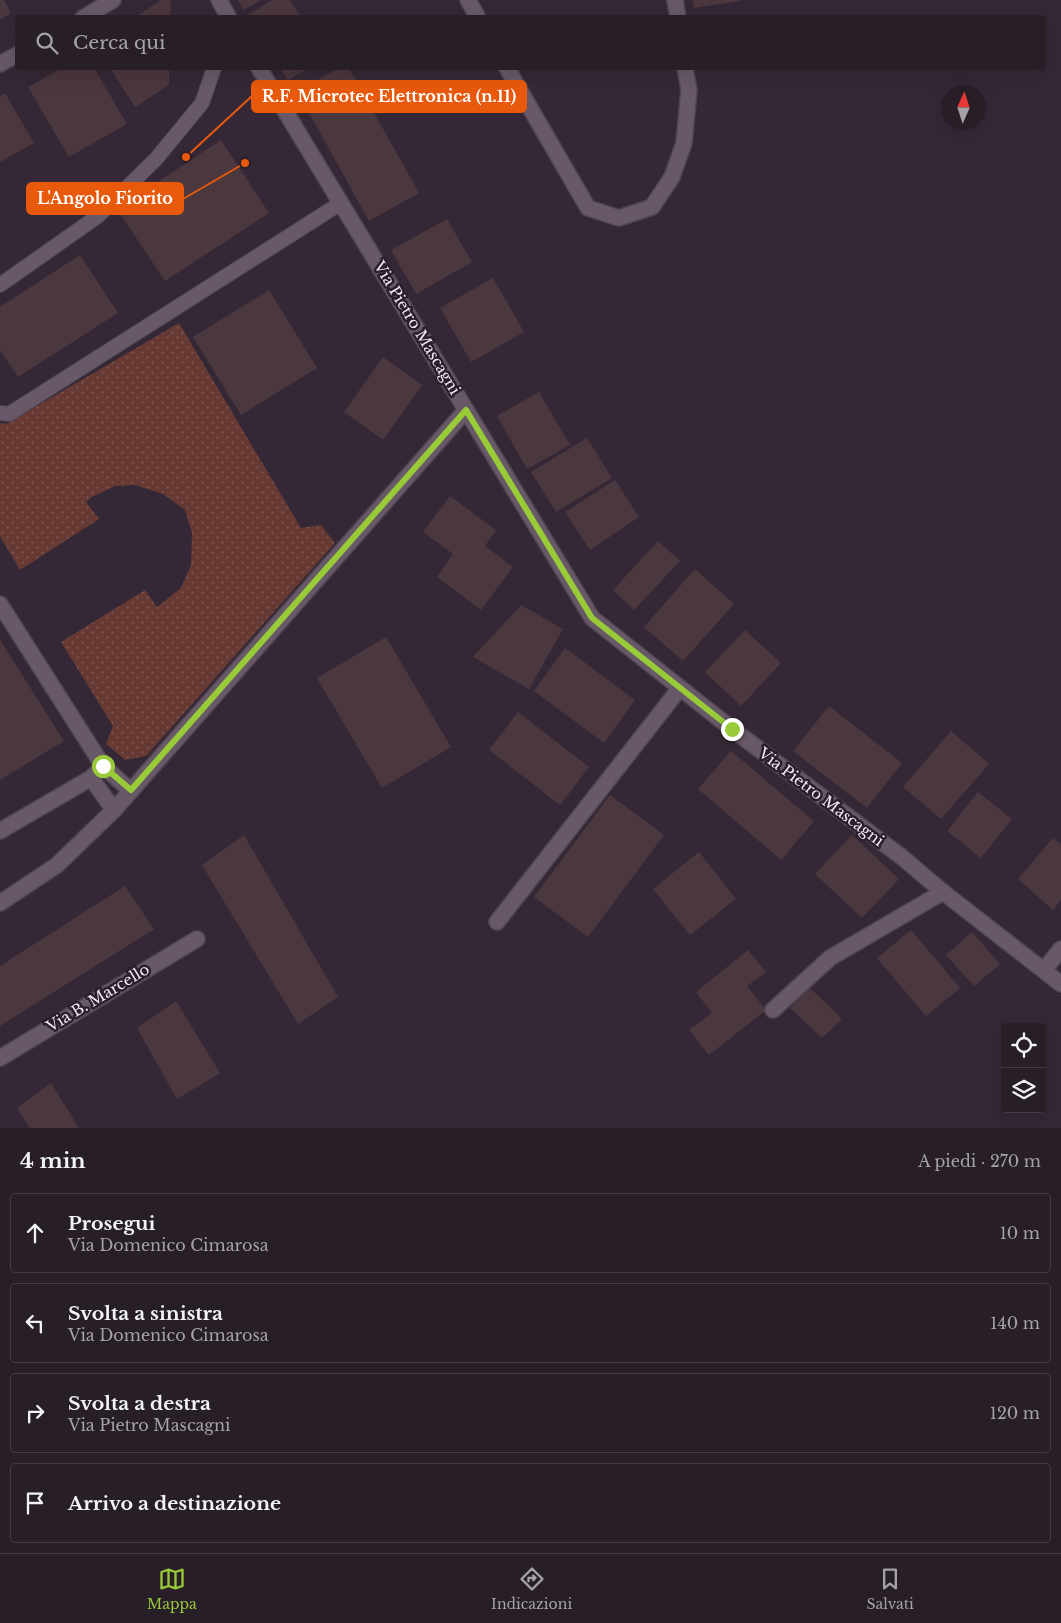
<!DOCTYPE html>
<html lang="it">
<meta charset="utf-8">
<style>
body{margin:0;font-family:"Libre Baskerville",serif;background:#302730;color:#f1f3f6}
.controls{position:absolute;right:15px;bottom:15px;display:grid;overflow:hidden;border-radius:5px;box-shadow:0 5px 20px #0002}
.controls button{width:45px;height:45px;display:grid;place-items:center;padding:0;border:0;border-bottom:1px solid #443c45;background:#281e28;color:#f1f3f6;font:25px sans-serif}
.compass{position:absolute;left:941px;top:85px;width:45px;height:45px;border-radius:50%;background:#281e28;box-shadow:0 5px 20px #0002;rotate:3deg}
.stop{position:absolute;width:15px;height:15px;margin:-11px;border:4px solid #98cb37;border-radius:50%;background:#fff}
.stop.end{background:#98cb37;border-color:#fff;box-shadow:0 1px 5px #0008}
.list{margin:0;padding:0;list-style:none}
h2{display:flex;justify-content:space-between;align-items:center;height:65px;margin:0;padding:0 20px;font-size:21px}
h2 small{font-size:16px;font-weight:400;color:#a5a2a8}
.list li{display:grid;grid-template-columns:32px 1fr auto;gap:15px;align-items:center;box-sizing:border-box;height:80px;margin:0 10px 10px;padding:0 10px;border:1px solid #443c45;border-radius:5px}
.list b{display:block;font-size:19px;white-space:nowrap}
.list p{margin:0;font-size:16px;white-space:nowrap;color:#a5a2a8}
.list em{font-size:16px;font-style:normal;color:#a5a2a8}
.icon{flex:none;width:28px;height:28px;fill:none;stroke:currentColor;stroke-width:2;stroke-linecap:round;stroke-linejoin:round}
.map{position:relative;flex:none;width:1061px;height:1128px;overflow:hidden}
.search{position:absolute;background:#281e28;box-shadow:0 5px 20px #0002;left:15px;right:15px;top:15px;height:55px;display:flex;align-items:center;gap:12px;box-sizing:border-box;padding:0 18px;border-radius:5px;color:#a5a2a8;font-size:19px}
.sheet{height:425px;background:#281e28}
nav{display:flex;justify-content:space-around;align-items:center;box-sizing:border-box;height:70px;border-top:1px solid #443c45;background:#281e28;font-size:14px;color:#a5a2a8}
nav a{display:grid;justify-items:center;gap:2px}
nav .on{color:#98cb37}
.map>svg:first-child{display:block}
.park{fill:url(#park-dots)}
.building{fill:#4b373e}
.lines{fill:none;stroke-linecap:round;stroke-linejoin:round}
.lane-casing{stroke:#4f4450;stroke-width:16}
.street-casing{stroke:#4f4450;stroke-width:18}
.secondary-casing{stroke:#4f4450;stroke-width:18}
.lane{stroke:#685969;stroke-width:14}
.street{stroke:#685969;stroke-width:15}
.secondary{stroke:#685969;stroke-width:15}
.route{stroke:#98cb37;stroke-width:6}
.labels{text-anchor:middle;stroke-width:5;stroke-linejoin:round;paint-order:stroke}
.street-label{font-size:15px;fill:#f1e8f2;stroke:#2a1e2c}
.leader{fill:none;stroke:#e8590c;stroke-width:2}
.callout-dot{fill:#e8590c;stroke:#2a1e2c;stroke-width:2}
.callout{fill:#e8590c;stroke:#e8590c;stroke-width:2}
.callout-label{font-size:16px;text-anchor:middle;font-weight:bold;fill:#fff}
</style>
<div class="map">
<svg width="1061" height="1128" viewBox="0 0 1061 1128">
<defs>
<pattern id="park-dots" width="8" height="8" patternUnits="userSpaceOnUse" patternTransform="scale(1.25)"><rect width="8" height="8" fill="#673933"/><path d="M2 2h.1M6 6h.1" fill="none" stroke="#7d5651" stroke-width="1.8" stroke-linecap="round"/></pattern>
</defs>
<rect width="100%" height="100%" fill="#352836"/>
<!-- park -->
<path class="park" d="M179,323L301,528L321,525L335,543L146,756L125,760L106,744L113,726L61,642L145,590L157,607L181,588L191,565L192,533L185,510L163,494L135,485L115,486L92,497L86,502L99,519L20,570L0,536V423L6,424Z"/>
<!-- building -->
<g class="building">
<path d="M0,0H4L11,13L0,20Z"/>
<path d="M161,0H171L170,18H134Z"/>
<path d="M238,0H261L244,10Z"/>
<path d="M272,0H290L301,18H249L248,15Z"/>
<path d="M693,0H739L740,1L694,8Z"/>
<path d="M62,68H94L127,124L69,157L28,87Z"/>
<path d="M110,68H169V85L135,107Z"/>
<path d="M280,68H309L288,80Z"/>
<path d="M340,68H349L419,193L369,221L297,91Z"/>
<path d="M5,93L34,143L0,162V96Z"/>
<path d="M221,140L269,213L165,281L117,209Z"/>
<path d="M447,219L472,262L416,294L391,250Z"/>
<path d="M80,255L118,313L18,377L0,350V307Z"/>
<path d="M493,278L524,332L471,362L440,308Z"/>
<path d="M269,290L317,368L241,415L193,337Z"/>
<path d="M383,357L422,385L383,440L344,412Z"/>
<path d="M539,392L570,445L527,469L497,416Z"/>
<path d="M587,438L612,478L556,512L531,472Z"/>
<path d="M615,480L639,517L590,550L565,512Z"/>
<path d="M450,496L496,530L485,546L513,567L481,610L437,577L453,554L423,532Z"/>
<path d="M658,541L680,561L634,610L613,590Z"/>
<path d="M695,569L734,604L683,661L644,627Z"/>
<path d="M521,605L563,629L529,689L473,657Z"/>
<path d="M745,630L781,663L741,706L705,672Z"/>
<path d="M386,637L451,747L382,788L317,678Z"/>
<path d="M0,640L64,741L0,780Z"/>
<path d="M565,648L635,700L604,743L534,691Z"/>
<path d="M829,706L902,763L867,808L793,751Z"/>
<path d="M518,712L589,767L560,805L489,750Z"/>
<path d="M951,731L989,764L941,819L903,787Z"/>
<path d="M731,751L814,821L781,860L698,789Z"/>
<path d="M978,792L1012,819L981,858L947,831Z"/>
<path d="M610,795L664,835L588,937L534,897Z"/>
<path d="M244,835L338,997L298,1024L202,865Z"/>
<path d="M852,835L899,879L862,918L815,874Z"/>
<path d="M1053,838L1061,844V900L1053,910L1018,879Z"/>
<path d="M699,852L736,899L690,935L653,889Z"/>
<path d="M125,886L154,929L0,1026V966Z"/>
<path d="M911,930L960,988L926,1016L877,958Z"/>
<path d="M972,932L1000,964L974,986L946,955Z"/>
<path d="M748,950L766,972L747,986L766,1010L709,1055L689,1030L712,1013L696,992Z"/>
<path d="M810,988L842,1019L822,1038L790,1008Z"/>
<path d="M176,1001L220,1073L177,1099L137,1028Z"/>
<path d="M51,1083L79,1128H30L17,1108Z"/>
</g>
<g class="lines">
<!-- lane casing -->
<g class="lane-casing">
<g id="lane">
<path d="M0,285L98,216L156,159L202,103L214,68"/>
<path d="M0,413L9,414L341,203"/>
</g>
</g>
<!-- street casing -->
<g class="street-casing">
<g id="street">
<path d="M219,0L229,18"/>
<path d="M468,0L478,18"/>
<path d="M675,0L678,18"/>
<path d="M259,68L592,618L732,729L903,858L943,892L1061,984"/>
<path d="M507,68L588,208L619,218L652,207L672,177L684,143L689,90L685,68"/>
<path d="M0,604L103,766L131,791"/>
<path d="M91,778L114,810"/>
<path d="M0,831L91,778L103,766"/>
<path d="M0,903L57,865L114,810L466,410"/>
<path d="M497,922L680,688"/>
<path d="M1044,970L1061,949"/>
<path d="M773,1010L830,958L943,892"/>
<path d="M0,1058L197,939"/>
</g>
</g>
<!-- secondary casing -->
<g class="secondary-casing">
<g id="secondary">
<path d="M83,18L113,0"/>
<path d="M0,64L18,54"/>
</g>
</g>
<!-- lane -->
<use href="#lane" class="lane"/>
<!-- street -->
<use href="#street" class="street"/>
<!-- secondary -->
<use href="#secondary" class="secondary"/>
</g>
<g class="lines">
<!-- route -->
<path class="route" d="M103,766L131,790L466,410L592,618L732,729"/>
</g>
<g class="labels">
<!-- street labels -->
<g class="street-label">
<text transform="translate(417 328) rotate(59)" y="5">Via Pietro Mascagni</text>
<text transform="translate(821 797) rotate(37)" y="5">Via Pietro Mascagni</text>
<text transform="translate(98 998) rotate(-31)" y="5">Via B. Marcello</text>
</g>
</g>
<!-- callouts -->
<path class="leader" d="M186 157L252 96M245 163L183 199"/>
<g class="callout-dot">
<circle cx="186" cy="157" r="5"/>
<circle cx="245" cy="163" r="5"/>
</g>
<g class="callout">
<rect x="252" y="81" width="274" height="31" rx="5"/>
<rect x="27" y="183" width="156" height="31" rx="5"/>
</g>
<g class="callout-label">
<text x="389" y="102">R.F. Microtec Elettronica (n.11)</text>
<text x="105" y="204">L'Angolo Fiorito</text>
</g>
</svg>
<div class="controls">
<button><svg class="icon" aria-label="locate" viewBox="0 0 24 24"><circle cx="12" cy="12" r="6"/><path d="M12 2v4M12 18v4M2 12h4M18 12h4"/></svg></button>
<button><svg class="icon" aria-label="layers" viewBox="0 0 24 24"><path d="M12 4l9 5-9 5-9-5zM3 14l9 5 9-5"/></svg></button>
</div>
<svg class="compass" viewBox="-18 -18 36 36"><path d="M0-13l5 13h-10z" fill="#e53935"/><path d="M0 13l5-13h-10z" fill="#a5a2a8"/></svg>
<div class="stop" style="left:103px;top:766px"></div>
<div class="stop end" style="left:732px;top:729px"></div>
<div class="search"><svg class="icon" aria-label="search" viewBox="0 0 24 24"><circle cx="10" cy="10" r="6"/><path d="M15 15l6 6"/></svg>Cerca qui</div>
</div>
<section class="sheet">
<h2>4 min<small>A piedi · 270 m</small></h2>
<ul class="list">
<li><svg class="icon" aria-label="ahead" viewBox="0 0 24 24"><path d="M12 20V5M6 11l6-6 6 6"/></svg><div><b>Prosegui</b><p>Via Domenico Cimarosa</p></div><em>10 m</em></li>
<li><svg class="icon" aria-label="left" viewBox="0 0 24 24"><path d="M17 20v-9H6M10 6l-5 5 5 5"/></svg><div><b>Svolta a sinistra</b><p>Via Domenico Cimarosa</p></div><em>140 m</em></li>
<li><svg class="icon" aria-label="right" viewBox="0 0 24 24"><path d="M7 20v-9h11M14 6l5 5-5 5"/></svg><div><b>Svolta a destra</b><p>Via Pietro Mascagni</p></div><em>120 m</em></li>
<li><svg class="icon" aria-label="arrive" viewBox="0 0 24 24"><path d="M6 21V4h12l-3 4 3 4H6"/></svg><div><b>Arrivo a destinazione</b></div></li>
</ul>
</section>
<nav>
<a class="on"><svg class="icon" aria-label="map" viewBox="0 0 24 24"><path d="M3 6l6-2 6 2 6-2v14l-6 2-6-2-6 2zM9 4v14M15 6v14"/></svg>Mappa</a>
<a><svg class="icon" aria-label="directions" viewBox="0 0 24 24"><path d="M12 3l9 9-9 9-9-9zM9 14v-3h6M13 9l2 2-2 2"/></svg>Indicazioni</a>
<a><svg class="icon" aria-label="saved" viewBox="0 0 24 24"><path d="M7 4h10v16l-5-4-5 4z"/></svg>Salvati</a>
</nav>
